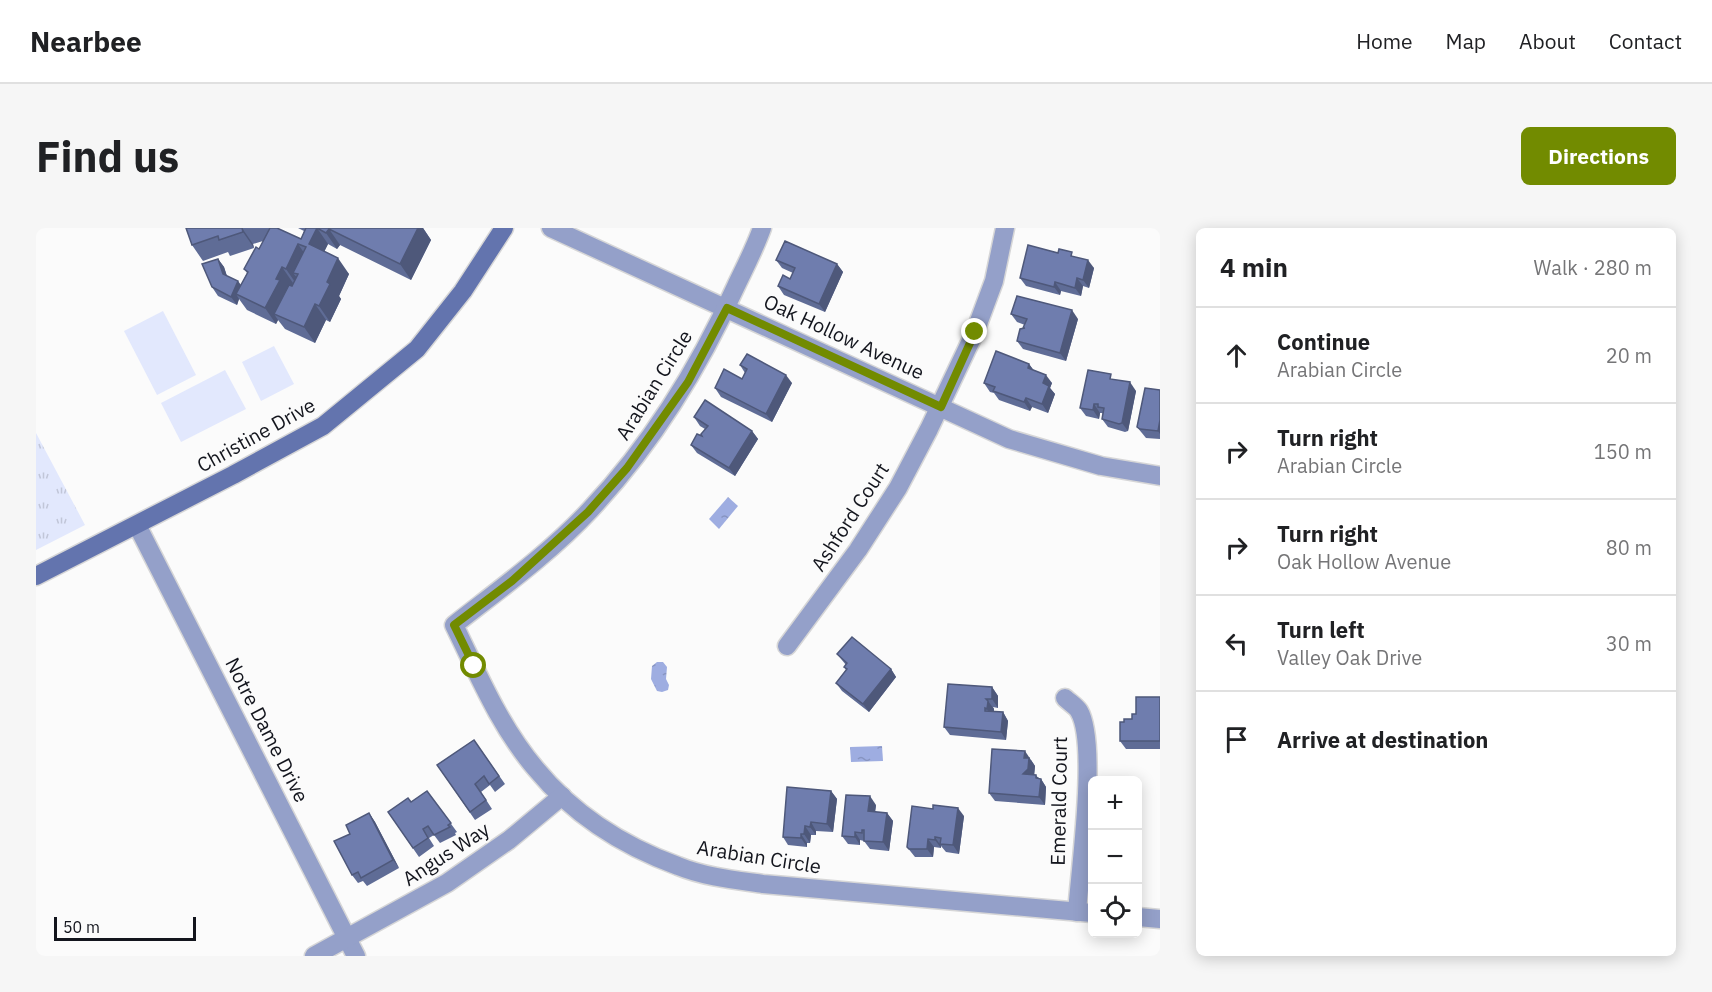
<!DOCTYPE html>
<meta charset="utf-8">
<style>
body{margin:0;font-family:"IBM Plex Sans",sans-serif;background:#f6f6f6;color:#202124}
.controls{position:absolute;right:18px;bottom:18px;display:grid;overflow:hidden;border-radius:9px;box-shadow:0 3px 15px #0003}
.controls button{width:54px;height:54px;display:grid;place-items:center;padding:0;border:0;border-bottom:2px solid #e0e0e0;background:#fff;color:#202124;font:30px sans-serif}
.scale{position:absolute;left:18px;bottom:15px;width:142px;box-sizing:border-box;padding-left:6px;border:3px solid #13151d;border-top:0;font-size:16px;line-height:21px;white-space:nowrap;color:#13151d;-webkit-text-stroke:4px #fbfbfb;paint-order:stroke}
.stop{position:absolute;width:18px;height:18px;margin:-14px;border:4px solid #728b00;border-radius:50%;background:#fff}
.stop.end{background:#728b00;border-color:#fff;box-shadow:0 2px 6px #0008}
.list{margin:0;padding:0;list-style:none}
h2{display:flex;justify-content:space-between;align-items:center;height:78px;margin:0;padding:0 24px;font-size:26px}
h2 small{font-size:20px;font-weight:400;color:#757577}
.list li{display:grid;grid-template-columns:39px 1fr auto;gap:18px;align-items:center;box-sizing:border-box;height:96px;padding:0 24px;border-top:2px solid #e0e0e0}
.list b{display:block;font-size:22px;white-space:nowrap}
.list p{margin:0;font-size:20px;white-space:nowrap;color:#757577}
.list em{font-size:20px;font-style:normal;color:#757577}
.icon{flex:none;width:33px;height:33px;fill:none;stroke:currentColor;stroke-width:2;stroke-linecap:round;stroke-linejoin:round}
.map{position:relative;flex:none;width:1124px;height:728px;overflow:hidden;border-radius:9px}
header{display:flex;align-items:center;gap:36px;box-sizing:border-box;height:84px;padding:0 30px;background:#fff;border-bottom:2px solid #e0e0e0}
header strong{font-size:28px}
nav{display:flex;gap:33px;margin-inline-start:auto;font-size:21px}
.intro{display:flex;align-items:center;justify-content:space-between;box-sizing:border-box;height:144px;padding:0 36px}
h1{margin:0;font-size:42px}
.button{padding:15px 27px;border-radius:9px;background:#728b00;color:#fff;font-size:21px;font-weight:700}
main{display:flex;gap:36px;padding:0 36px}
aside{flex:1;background:#fff;border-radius:9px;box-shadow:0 3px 15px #0003}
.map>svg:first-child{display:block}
.park{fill:url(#park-tufts)}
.pitch{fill:#e2e8fd}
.water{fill:url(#water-ripples)}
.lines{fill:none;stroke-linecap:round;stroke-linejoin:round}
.street-casing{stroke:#d6d6d7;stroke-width:21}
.secondary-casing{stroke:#d6d6d7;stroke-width:21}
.street{stroke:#94a0c9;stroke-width:18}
.secondary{stroke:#6374ae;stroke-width:18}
.wall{fill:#5f6c96}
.shaded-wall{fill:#4e587a}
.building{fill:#6f7dae;stroke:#4e587a;stroke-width:1.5}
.route{stroke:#728b00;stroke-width:8}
.labels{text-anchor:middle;stroke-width:4.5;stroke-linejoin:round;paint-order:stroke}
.street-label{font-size:20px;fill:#13151d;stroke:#fbfbfb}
</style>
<header>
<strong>Nearbee</strong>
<nav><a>Home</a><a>Map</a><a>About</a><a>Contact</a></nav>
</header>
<div class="intro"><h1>Find us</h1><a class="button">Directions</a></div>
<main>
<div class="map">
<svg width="1124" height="728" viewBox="0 0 1124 728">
<defs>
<pattern id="park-tufts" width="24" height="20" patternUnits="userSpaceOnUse" patternTransform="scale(1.5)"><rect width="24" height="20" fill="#e2e8fd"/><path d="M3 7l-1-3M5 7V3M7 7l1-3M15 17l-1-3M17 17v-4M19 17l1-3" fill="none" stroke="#c1c6d8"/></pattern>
<pattern id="water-ripples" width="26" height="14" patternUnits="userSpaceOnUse" patternTransform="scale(1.5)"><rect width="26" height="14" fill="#9eade1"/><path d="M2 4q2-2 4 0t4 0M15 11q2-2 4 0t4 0" fill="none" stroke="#8794c1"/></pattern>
</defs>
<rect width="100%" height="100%" fill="#fbfbfb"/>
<!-- park -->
<path class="park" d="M0,205L49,297L0,322Z"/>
<!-- pitch -->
<g class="pitch">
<path d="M127,83L160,147L121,167L88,103Z"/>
<path d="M238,118L258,156L225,173L206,134Z"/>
<path d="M189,142L210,181L145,214L125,175Z"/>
</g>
<!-- water -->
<g class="water">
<path d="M692,269L702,278L683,301L673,291Z"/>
<path d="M621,434H627L631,439L630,451L633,457L632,462L626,464L621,463L615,451L616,438Z"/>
<path d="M846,518L847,533L815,534L814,519Z"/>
</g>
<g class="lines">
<!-- street casing -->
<g class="street-casing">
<g id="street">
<path d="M515,0L973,211L1065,238L1124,248"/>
<path d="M726,0C719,20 709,39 700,58C663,140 615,217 554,282C514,325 464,361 418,397C442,446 464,499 500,541C537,586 587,618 642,638C669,649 699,652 727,656L1056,685"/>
<path d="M101,297L320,728"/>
<path d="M751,418L822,322L862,260L893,201L939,104L958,53L969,0"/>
<path d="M1029,470C1033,474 1040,478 1043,483C1062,515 1044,642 1041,684"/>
<path d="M1102,689L1124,691"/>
<path d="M278,728L411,655L473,612L526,568"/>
</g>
</g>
<!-- secondary casing -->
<g class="secondary-casing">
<path id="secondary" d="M0,348L197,247L287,198L381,121L427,63L468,0"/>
</g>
<!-- street -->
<use href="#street" class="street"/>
<!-- secondary -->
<use href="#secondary" class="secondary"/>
</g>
<!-- wall -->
<g class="wall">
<path d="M150,0H241L265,11L268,3L262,0H387L395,12L375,52L304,17L301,21L292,16L288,24L313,46L303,68L305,71L294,94L290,92L279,115L249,101L242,92L240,96L211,82L203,71L201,77L182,68L176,59L182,31L188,39L191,48L205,57L211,45L208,41L223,21L227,13L217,16L218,20L194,28L192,24L167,33L156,17Z"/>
<path d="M1040,29L1058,40L1053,60L1047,58L1045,68L1025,63L1024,67L990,58L984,50Z"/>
<path d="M740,32L801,36L807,44L789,84L748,67L742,58L754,51L757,45L746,40Z"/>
<path d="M975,86L1042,91L1030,133L987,121L981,113L989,97L981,94Z"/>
<path d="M993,136L998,143L1016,155L1014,160L1019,166L1012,185L996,179L994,183L963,172L958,165L954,164L948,155Z"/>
<path d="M704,137L756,155L736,194L685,169L679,160L706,151L709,145Z"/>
<path d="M1080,152L1100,163L1092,203L1089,204L1072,199L1066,191L1067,186L1066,185H1064L1063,191L1050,188L1044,180Z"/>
<path d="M1124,162V211L1110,210L1101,199Z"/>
<path d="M658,189L716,203L722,211L699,248L661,225L655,217L666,208L669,201L664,198Z"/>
<path d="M801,426L855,441L860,449L833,484L806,463L800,455L810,442L808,439L810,437Z"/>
<path d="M956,459L962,468V480L957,479L958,481V484H967L972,493L970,512L914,507L908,499Z"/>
<path d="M1124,469V521H1090L1084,513L1088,494L1096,491L1100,486Z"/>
<path d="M438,512L469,556L459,564L454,557L445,564L456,581L439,592L401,537Z"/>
<path d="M995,532L999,538L998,547L1005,551L1010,559L1009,577L959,573L953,565Z"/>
<path d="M391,563L421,604L419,605L420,607L404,615L398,607L393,610L398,618L383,629L352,584L375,574Z"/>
<path d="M795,563L801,571L797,604L780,603V607H775L774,615H771V619L752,617L747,609Z"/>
<path d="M840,577L839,584L851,585L857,593L853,623L834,621L828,613L824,612V617L812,616L806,608Z"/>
<path d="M333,585L339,594L363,640L331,658L327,653L322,655L316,647L314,606Z"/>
<path d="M928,588L923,626L910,624L905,618V620L898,619L897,629H879L871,619Z"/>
</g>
<!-- shaded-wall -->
<g class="shaded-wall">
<path d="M206,0L217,16L218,20L207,4Z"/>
<path d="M281,0L292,16L284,32L273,16Z"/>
<path d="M382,0H387L395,12L375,52L364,36Z"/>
<path d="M293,1L304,17L301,21L290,5Z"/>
<path d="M262,16L273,32L262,46L257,45L263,52L261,57L250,41Z"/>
<path d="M302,30L313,46L303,68L305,71L294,94L283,78L291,54Z"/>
<path d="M182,31L188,39L193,55L187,46Z"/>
<path d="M1052,32L1058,40L1053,60L1047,52Z"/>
<path d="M801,36L807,44L789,84L783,76Z"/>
<path d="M246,39L257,55L252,65L238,86L242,92L240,96L229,80L240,51Z"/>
<path d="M1041,50L1047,58L1045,68L1039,60Z"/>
<path d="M202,53L208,61L200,66L203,71L201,77L195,69Z"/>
<path d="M1019,54L1025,63L1024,67L1018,59Z"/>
<path d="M279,76L290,92L279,115L268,99Z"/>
<path d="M1036,82L1042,91L1030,133L1024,125Z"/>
<path d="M993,136L999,144L992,140Z"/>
<path d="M750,147L756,155L736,194L730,186Z"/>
<path d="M1010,147L1016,155L1014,160L1019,166L1012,185L1006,176L1007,155Z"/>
<path d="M1094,154L1100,163L1092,203L1086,195Z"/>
<path d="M990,170L996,179L994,183L988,174Z"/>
<path d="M1058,176L1064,185L1063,191L1057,182Z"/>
<path d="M1124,192V206L1122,203Z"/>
<path d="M716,203L722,211L699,248L693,240Z"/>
<path d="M855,441L860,449L833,484L827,476Z"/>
<path d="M956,459L962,468V480L956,471Z"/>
<path d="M952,473L958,481L957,489L951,481Z"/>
<path d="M967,484L972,493L970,512L965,504Z"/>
<path d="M989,523L999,538L998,549L987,546Z"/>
<path d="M1000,547L1004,553L1005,551L1010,559L1009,577L1003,569Z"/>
<path d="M795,563L801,571L797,604L791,596Z"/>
<path d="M834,568L840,577L838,592L832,583Z"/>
<path d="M922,580L928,588L923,626L917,617Z"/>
<path d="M333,585L339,594L363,640L357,632Z"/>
<path d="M851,585L857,593L853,623L847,614Z"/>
<path d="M775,594L780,603V607L774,599Z"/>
<path d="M769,598L775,607L774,615L768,606Z"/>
<path d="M819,604L824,612V617L819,609Z"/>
<path d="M765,606L771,615V619L765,610Z"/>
<path d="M899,609L905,618V620L899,612Z"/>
<path d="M892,611L898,619L897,629L891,621Z"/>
</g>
<!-- building -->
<g class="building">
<path d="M150,0H207H206L207,4L183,12L182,8L156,17Z"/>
<path d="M234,0H241L265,11L270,0H382L364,36L293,1L290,5L281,0L273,16L302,30L291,54L294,56L283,78L279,76L268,99L238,86L253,57L256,58L262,46L257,45L270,19L262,16L250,41L246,39L240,51L244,52L229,80L200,66L212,44L208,41L220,19L223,21Z"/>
<path d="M749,13L801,36L783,76L742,58L747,47L754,51L759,40L740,32Z"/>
<path d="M992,17L1022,25L1023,21L1036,24L1035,28L1052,32L1047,52L1041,50L1039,60L1019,54L1018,59L984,50Z"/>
<path d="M182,31L187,46L202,53L195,69L176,59L166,36Z"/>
<path d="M981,68L1036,82L1024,125L981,113L984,101L989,100H987L991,91L975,86Z"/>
<path d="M960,123L993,136L992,140L1010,147L1007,155L1013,158L1006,176L990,170L988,174L957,163L959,159L948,155Z"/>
<path d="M711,126L750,147L730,186L679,160L688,141L706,151L711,141L704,137Z"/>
<path d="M1052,142L1075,146L1074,151L1094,154L1086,195L1083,196L1066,191L1068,180L1062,179V176H1058L1057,182L1044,180Z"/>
<path d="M1109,160L1124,162V192L1122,203L1104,201L1101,199Z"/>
<path d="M669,172L716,203L693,240L655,217L661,206L666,208L665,206L672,198L658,189Z"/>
<path d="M816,409L855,441L827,476L800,455L811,441L808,439L811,435L801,426Z"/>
<path d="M912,456L956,459V471H950L952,473L951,481L949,480V483L967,484L965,504L908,499Z"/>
<path d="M1100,469H1124V513H1084V494H1088V491H1096V486H1100Z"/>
<path d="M438,512L463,548L453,556L448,548L439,556L450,572L434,584L401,537Z"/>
<path d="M956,521L989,523L988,530H993L992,541L987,546L1000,547V550L1005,551L1003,569L953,565Z"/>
<path d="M751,559L795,563L791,596L775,594L774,599L769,598L768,606H765V610L747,609Z"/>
<path d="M391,563L415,595L412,597L414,599L398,607L392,598L387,601L392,610L377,620L352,584L372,570L375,574Z"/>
<path d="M810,567L834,568L832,583L851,585L847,614L828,613V602H826V605L819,604V609L806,608Z"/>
<path d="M897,577L922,580L917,617L904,616L905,610L899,609V612L892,611L891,621H873L871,619L876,578L897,581Z"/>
<path d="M333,585L357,632L325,650L322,644L316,647L298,613L314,606L310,597Z"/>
</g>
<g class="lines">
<!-- route -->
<path class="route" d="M438,438L418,397L476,353L552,284L591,240L652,154L691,80L905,179L939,104"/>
</g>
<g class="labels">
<!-- street labels -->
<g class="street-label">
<text transform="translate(808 109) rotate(25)" y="7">Oak Hollow Avenue</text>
<text transform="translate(618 157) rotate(-58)" y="7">Arabian Circle</text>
<text transform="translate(220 207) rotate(-29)" y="7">Christine Drive</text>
<text transform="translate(814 289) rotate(-57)" y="7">Ashford Court</text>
<text transform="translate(231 502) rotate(63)" y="7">Notre Dame Drive</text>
<text transform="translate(1023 573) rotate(-89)" y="7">Emerald Court</text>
<text transform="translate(410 626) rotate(-33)" y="7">Angus Way</text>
<text transform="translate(723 629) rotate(9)" y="7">Arabian Circle</text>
</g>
</g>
</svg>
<div class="controls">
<button>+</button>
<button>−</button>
<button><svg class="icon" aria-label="locate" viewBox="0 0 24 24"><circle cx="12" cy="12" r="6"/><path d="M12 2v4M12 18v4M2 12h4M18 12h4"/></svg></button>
</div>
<div class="scale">50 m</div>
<div class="stop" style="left:438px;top:438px"></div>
<div class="stop end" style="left:939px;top:104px"></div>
</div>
<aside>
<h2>4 min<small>Walk · 280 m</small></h2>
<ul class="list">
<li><svg class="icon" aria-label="ahead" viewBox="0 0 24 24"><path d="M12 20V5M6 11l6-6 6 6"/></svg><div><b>Continue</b><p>Arabian Circle</p></div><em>20 m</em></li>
<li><svg class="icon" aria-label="right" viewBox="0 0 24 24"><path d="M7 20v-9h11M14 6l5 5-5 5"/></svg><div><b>Turn right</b><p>Arabian Circle</p></div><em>150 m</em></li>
<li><svg class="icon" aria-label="right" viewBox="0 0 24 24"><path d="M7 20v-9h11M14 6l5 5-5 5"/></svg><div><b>Turn right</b><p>Oak Hollow Avenue</p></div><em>80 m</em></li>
<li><svg class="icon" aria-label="left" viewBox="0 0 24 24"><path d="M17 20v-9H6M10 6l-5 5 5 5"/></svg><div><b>Turn left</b><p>Valley Oak Drive</p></div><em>30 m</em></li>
<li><svg class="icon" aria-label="arrive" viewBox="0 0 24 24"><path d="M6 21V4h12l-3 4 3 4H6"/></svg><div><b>Arrive at destination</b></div></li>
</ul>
</aside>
</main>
